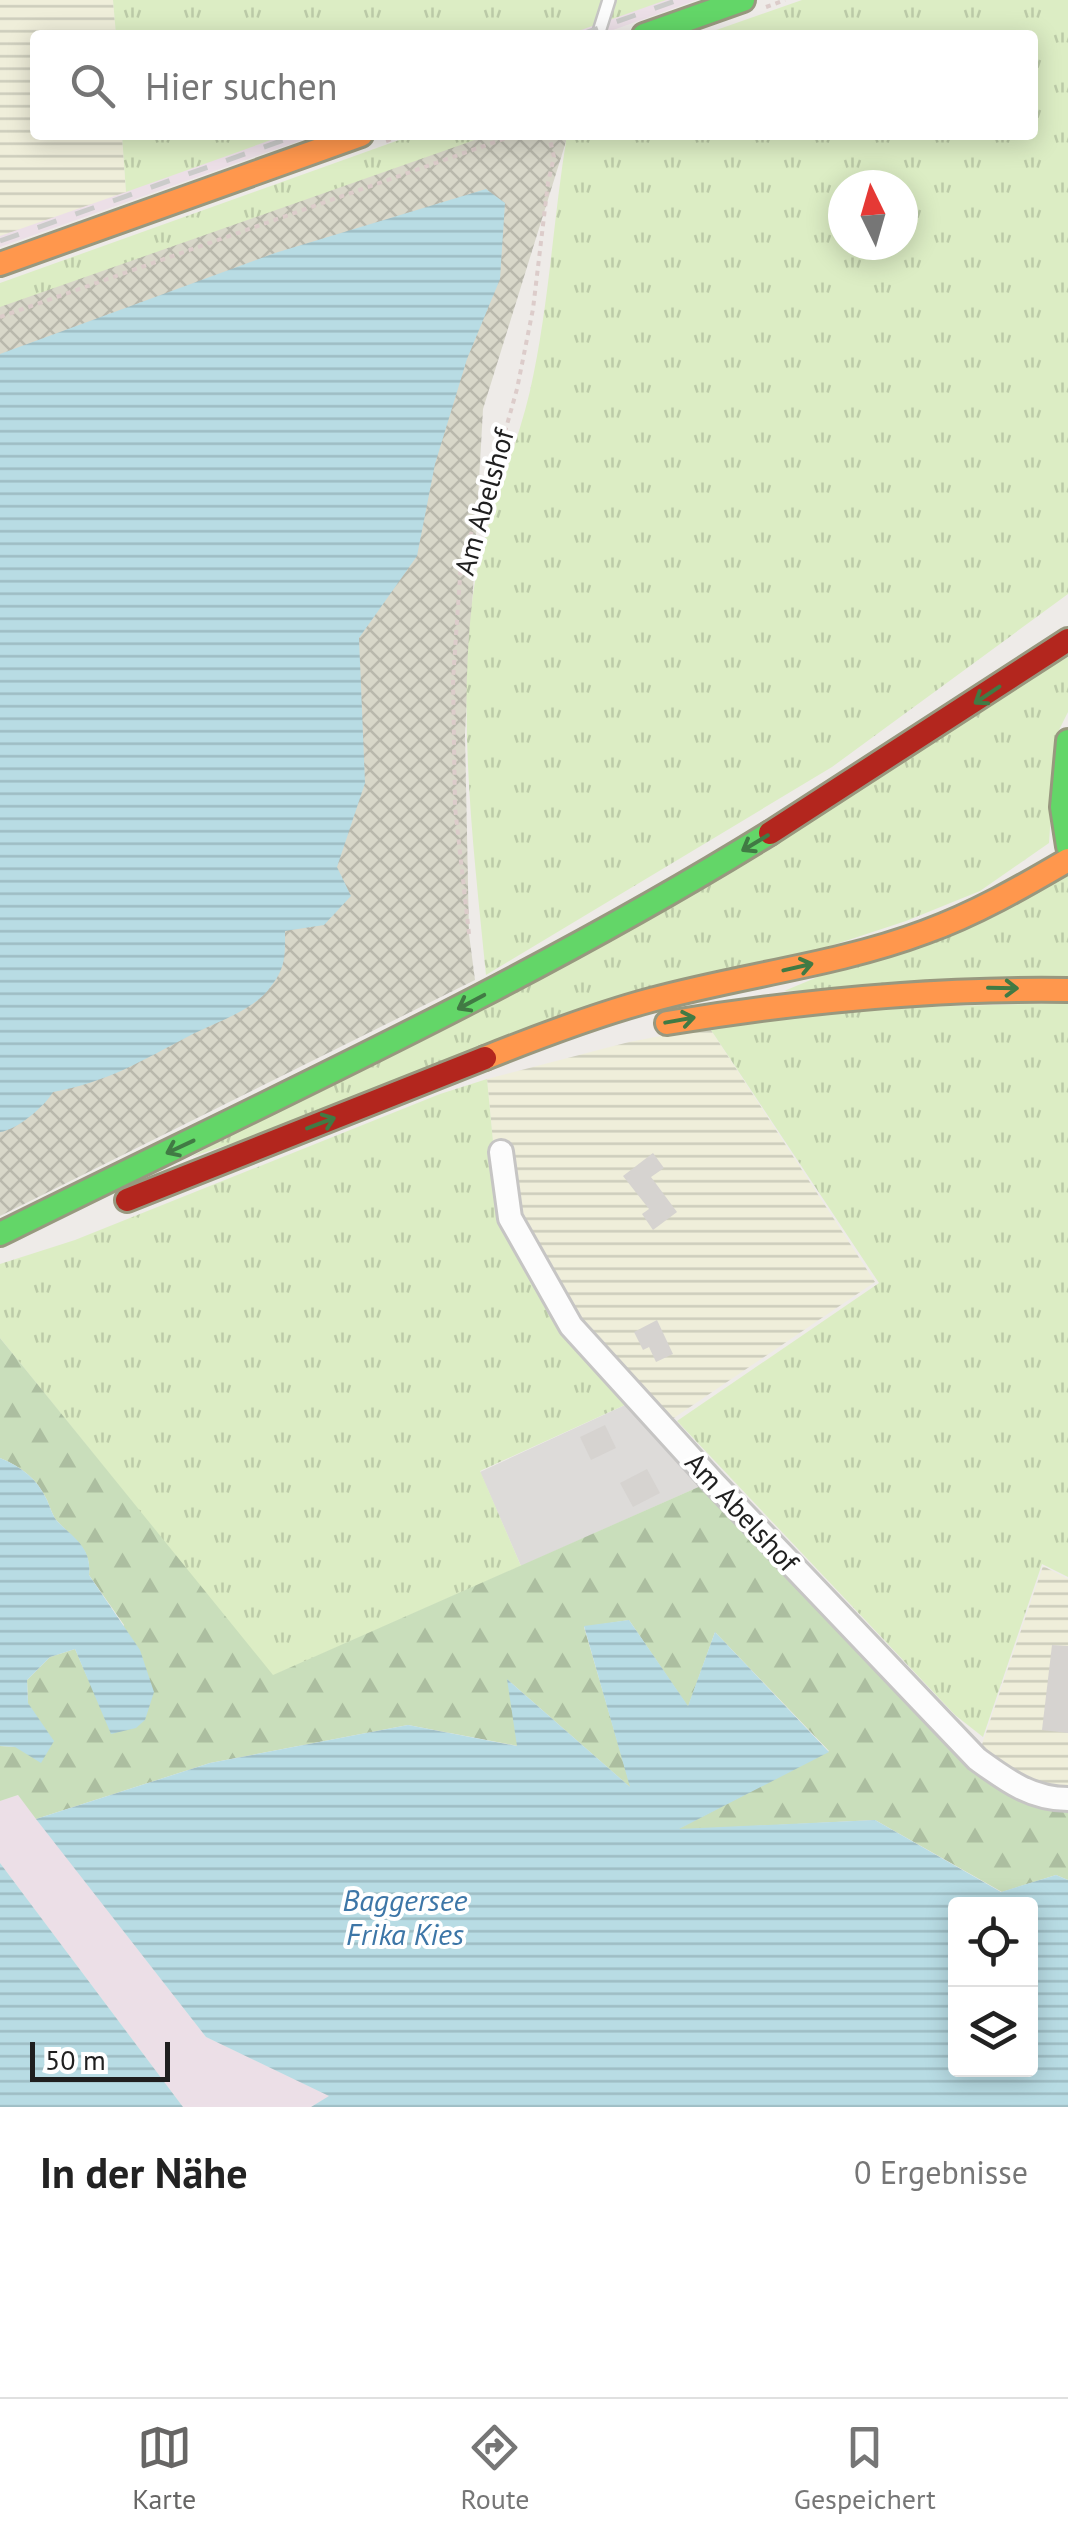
<!DOCTYPE html>
<html lang="de">
<meta charset="utf-8">
<style>
body{margin:0;font-family:"PT Sans",sans-serif;background:#f6f6f6;color:#222}
.controls{position:absolute;right:30px;bottom:30px;display:grid;overflow:hidden;border-radius:10px;box-shadow:0 5px 25px #0003}
.controls button{width:90px;height:90px;display:grid;place-items:center;padding:0;border:0;border-bottom:2px solid #e0e0e0;background:#fff;color:#222;font:50px sans-serif}
.compass{position:absolute;left:828px;top:170px;width:90px;height:90px;border-radius:50%;background:#fff;box-shadow:0 5px 25px #0003;rotate:355deg}
.scale{position:absolute;left:30px;bottom:25px;width:140px;box-sizing:border-box;padding-left:10px;border:5px solid #1f1f1f;border-top:0;font-size:28px;line-height:35px;white-space:nowrap;color:#1f1f1f;-webkit-text-stroke:8px #fff;paint-order:stroke}
.list{margin:0;padding:0;list-style:none}
h2{display:flex;justify-content:space-between;align-items:center;height:130px;margin:0;padding:0 40px;font-size:42px}
h2 small{font-size:32px;font-weight:400;color:#767676}
.icon{flex:none;width:55px;height:55px;fill:none;stroke:currentColor;stroke-width:2;stroke-linecap:round;stroke-linejoin:round}
.map{position:relative;flex:none;width:1068px;height:2107px;overflow:hidden}
.search{position:absolute;background:#fff;box-shadow:0 5px 25px #0003;left:30px;right:30px;top:30px;height:110px;display:flex;align-items:center;gap:25px;box-sizing:border-box;padding:0 35px;border-radius:10px;color:#767676;font-size:38px}
.sheet{height:290px;background:#fff}
nav{display:flex;justify-content:space-around;align-items:center;box-sizing:border-box;height:140px;border-top:2px solid #e0e0e0;background:#fff;font-size:28px;color:#767676}
nav a{display:grid;justify-items:center;gap:5px}
nav .on{color:#676665}
.map>svg:first-child{display:block}
.residential{fill:#dddbd9}
.industrial{fill:#ecdfe7}
.construction{fill:url(#construction-cross-hatch)}
.farmland{fill:url(#farmland-rules)}
.grass{fill:url(#grass-tufts);fill-rule:evenodd}
.forest{fill:url(#forest-firs)}
.water{fill:url(#water-rules);fill-rule:evenodd}
.building{fill:#d6d3d0}
.lines{fill:none;stroke-linecap:round;stroke-linejoin:round}
.lane-casing{stroke:#c6c5c4;stroke-width:16}
.street-casing{stroke:#c6c5c4;stroke-width:28}
.fast-casing{stroke:#98987f;stroke-width:28}
.slow-casing{stroke:#98987f;stroke-width:28}
.jam-casing{stroke:#98987f;stroke-width:28}
.path{stroke:#dcccca;stroke-width:4;stroke-dasharray:5 5;stroke-linecap:butt}
.lane{stroke:#fcfcfc;stroke-width:11}
.street{stroke:#fcfcfc;stroke-width:22}
.fast{stroke:#63d668;stroke-width:22}
.slow{stroke:#ff974d;stroke-width:22}
.jam{stroke:#b3261e;stroke-width:22}
.rail{stroke:#cbcbca;stroke-width:5;stroke-dasharray:20 20;stroke-linecap:butt}
.oneway{stroke:#417a44}
.labels{text-anchor:middle;stroke-width:8;stroke-linejoin:round;paint-order:stroke}
.street-label{font-size:28px;fill:#1f1f1f;stroke:#fff}
.water-label{font-size:30px;font-style:italic;fill:#3d76a7;stroke:#fff}
</style>
<div class="map">
<svg width="1068" height="2107" viewBox="0 0 1068 2107">
<defs>
<pattern id="construction-cross-hatch" width="8" height="8" patternUnits="userSpaceOnUse" patternTransform="scale(2.5)"><rect width="8" height="8" fill="#d8d7c9"/><path d="M0 0l8 8M0 8l8-8" fill="none" stroke="#b9b8ac"/></pattern>
<pattern id="farmland-rules" width="6" height="5" patternUnits="userSpaceOnUse" patternTransform="scale(2.5)"><rect width="6" height="5" fill="#efeeda"/><path d="M0 2.5h6" fill="none" stroke="#ccb"/></pattern>
<pattern id="grass-tufts" width="24" height="20" patternUnits="userSpaceOnUse" patternTransform="scale(2.5)"><rect width="24" height="20" fill="#dcedc4"/><path d="M3 7l-1-3M5 7V3M7 7l1-3M15 17l-1-3M17 17v-4M19 17l1-3" fill="none" stroke="#bccba8"/></pattern>
<pattern id="forest-firs" width="22" height="20" patternUnits="userSpaceOnUse" patternTransform="scale(2.5)"><rect width="22" height="20" fill="#c9debb"/><path d="M5 1l3.5 6h-7zM16 11l3.5 6h-7z" fill="#acbea0"/></pattern>
<pattern id="water-rules" width="6" height="5" patternUnits="userSpaceOnUse" patternTransform="scale(2.5)"><rect width="6" height="5" fill="#b8dce4"/><path d="M0 2.5h6" fill="none" stroke="#9ebcc3"/></pattern>
</defs>
<rect width="100%" height="100%" fill="#eeebe8"/>
<!-- residential -->
<path class="residential" d="M638,1399L712,1481L521,1566L480,1472Z"/>
<!-- industrial -->
<g class="industrial">
<path d="M657,0H697L599,35H559Z"/>
<path d="M279,135H316L0,247V235Z"/>
<path d="M18,1795L206,2037L330,2096L311,2107H183L0,1863V1801Z"/>
</g>
<!-- construction -->
<path class="construction" d="M482,135H568L483,409L465,734L469,934L475,980L0,1216V305Z"/>
<!-- farmland -->
<g class="farmland">
<path d="M0,0H113L116,35H35V135H122L126,192L0,236Z"/>
<path d="M709,1027L875,1282L662,1426L571,1326L510,1218L494,1152L487,1079L629,1042Z"/>
<path d="M1043,1566L1068,1579V1799L977,1759Z"/>
</g>
<!-- grass -->
<g class="grass">
<path d="M113,0H666L567,35H116Z"/>
<path d="M802,0H1068V594L832,767L486,975C474,853 458,726 472,603C480,529 513,463 530,391C549,307 553,220 567,135H1033V35H702ZM843,185H903V245H843Z"/>
<path d="M122,135H285L126,192Z"/>
<path d="M413,135H489L0,307V283Z"/>
<path d="M1068,657V712L1056,736L1049,843L980,891L906,921L191,1157Z"/>
<path d="M1068,873V980L784,991Z"/>
<path d="M1068,1003V1577L1042,1564L983,1737L955,1715L677,1421L879,1283L709,1027L877,1008Z"/>
<path d="M487,1079L494,1152L510,1218L571,1326L638,1399L480,1471L521,1566L272,1676L0,1338V1264L75,1240L440,1094Z"/>
</g>
<!-- forest -->
<path class="forest" d="M0,1338L273,1675L712,1481L977,1759L1068,1799V1880L1056,1875L1002,1892L875,1820L676,1830L829,1751L715,1632L688,1707L629,1620L584,1627L631,1788L508,1680L518,1746L408,1725L210,1763L36,1819L18,1795L0,1801V1746L15,1747L28,1703L27,1680L50,1657L75,1649L89,1681L124,1625L89,1575C92,1549 74,1539 58,1522C53,1517 50,1507 47,1500C37,1479 22,1467 0,1458Z"/>
<!-- water -->
<g class="water">
<path d="M486,189L505,203L500,279L467,359L435,464L417,556L359,638L365,783L337,867L351,896L324,925L285,931C285,957 286,968 269,989C252,1011 214,1023 189,1036C141,1061 108,1082 53,1092C45,1106 17,1130 0,1132V354L275,253Z"/>
<path d="M0,1458C22,1467 37,1479 47,1500C50,1507 53,1517 58,1522C75,1539 92,1548 89,1575L140,1650L154,1692L145,1720L136,1728L111,1734L75,1649L50,1657L27,1680L28,1703L54,1741L41,1763L15,1747L0,1746Z"/>
<path d="M629,1620L688,1706L715,1632L829,1752L679,1829L875,1820L1001,1892L1056,1875L1068,1880V2107H311L329,2096L206,2037L36,1819L210,1763L408,1725L517,1746L507,1679L630,1787L584,1626ZM1030,1904V2070H956V1904Z"/>
<path d="M0,1863L183,2107H0Z"/>
</g>
<!-- building -->
<g class="building">
<path d="M653,1153L664,1168L651,1177L677,1212L653,1230L642,1214L649,1209L623,1176Z"/>
<path d="M657,1320L673,1354L656,1362L649,1347L643,1350L634,1332Z"/>
<path d="M605,1425L616,1448L591,1460L580,1437Z"/>
<path d="M647,1469L660,1493L633,1507L620,1483Z"/>
<path d="M1052,1645L1068,1646V1733L1042,1730Z"/>
</g>
<g class="lines">
<!-- lane casing -->
<g class="lane-casing">
<path id="lane" d="M598,35L609,0"/>
</g>
<!-- street casing -->
<g class="street-casing">
<path id="street" d="M501,1152L510,1218L571,1326L712,1481L977,1759C1006,1780 1031,1799 1068,1799"/>
</g>
<!-- fast casing -->
<g class="fast-casing">
<g id="fast">
<path d="M644,35L743,0"/>
<path d="M1068,741L1062,807L1068,846"/>
<path d="M0,1234C259,1105 523,986 770,833"/>
</g>
</g>
<!-- slow casing -->
<g class="slow-casing">
<g id="slow">
<path d="M0,264L361,135"/>
<path d="M667,1023C800,1001 933,988 1068,990"/>
<path d="M485,1058C540,1036 595,1015 651,1000C742,975 837,965 925,932C975,914 1022,887 1068,860"/>
</g>
</g>
<!-- jam casing -->
<g class="jam-casing">
<g id="jam">
<path d="M770,833L1068,640"/>
<path d="M127,1200L485,1058"/>
</g>
</g>
<!-- path -->
<g class="path">
<path d="M766,7L785,0"/>
<path d="M386,141L403,135"/>
<path d="M0,317L515,135"/>
<path d="M469,934L455,807L453,680L461,562L496,464L517,389L533,309L548,183L554,157L549,135"/>
</g>
<!-- lane -->
<use href="#lane" class="lane"/>
<!-- street -->
<use href="#street" class="street"/>
<!-- fast -->
<use href="#fast" class="fast"/>
<!-- slow -->
<use href="#slow" class="slow"/>
<!-- jam -->
<use href="#jam" class="jam"/>
<!-- rail -->
<g class="rail">
<path d="M579,35L678,0"/>
<path d="M0,241L298,135"/>
</g>
</g>
<!-- one-way arrows -->
<defs><path id="oneway-shaft" d="M-6 0H5M1.5-3L5.5 0L1.5 3" fill="none" stroke-width="1.6" stroke-linecap="round" stroke-linejoin="round" transform="scale(2.5)"/></defs>
<g class="oneway">
<use href="#oneway-shaft" transform="translate(987 695) rotate(146)"/>
<use href="#oneway-shaft" transform="translate(755 843) rotate(149)"/>
<use href="#oneway-shaft" transform="translate(798 967) rotate(-13)"/>
<use href="#oneway-shaft" transform="translate(1003 988) rotate(1)"/>
<use href="#oneway-shaft" transform="translate(471 1002) rotate(152)"/>
<use href="#oneway-shaft" transform="translate(680 1020) rotate(-10)"/>
<use href="#oneway-shaft" transform="translate(321 1123) rotate(-21)"/>
<use href="#oneway-shaft" transform="translate(180 1147) rotate(155)"/>
</g>
<g class="labels">
<!-- street labels -->
<g class="street-label">
<text transform="translate(484 502) rotate(-74)" y="10">Am Abelshof</text>
<text transform="translate(742 1512) rotate(47)" y="10">Am Abelshof</text>
</g>
<!-- water labels -->
<g class="water-label">
<text x="405" y="1911">Baggersee<tspan x="405" dy="34">Frika Kies</tspan></text>
</g>
</g>
</svg>
<div class="controls">
<button><svg class="icon" aria-label="locate" viewBox="0 0 24 24"><circle cx="12" cy="12" r="6"/><path d="M12 2v4M12 18v4M2 12h4M18 12h4"/></svg></button>
<button><svg class="icon" aria-label="layers" viewBox="0 0 24 24"><path d="M12 4l9 5-9 5-9-5zM3 14l9 5 9-5"/></svg></button>
</div>
<svg class="compass" viewBox="-18 -18 36 36"><path d="M0-13l5 13h-10z" fill="#e53935"/><path d="M0 13l5-13h-10z" fill="#767676"/></svg>
<div class="scale">50 m</div>
<div class="search"><svg class="icon" aria-label="search" viewBox="0 0 24 24"><circle cx="10" cy="10" r="6"/><path d="M15 15l6 6"/></svg>Hier suchen</div>
</div>
<section class="sheet">
<h2>In der Nähe<small>0 Ergebnisse</small></h2>
<ul class="list">
</ul>
</section>
<nav>
<a class="on"><svg class="icon" aria-label="map" viewBox="0 0 24 24"><path d="M3 6l6-2 6 2 6-2v14l-6 2-6-2-6 2zM9 4v14M15 6v14"/></svg>Karte</a>
<a><svg class="icon" aria-label="directions" viewBox="0 0 24 24"><path d="M12 3l9 9-9 9-9-9zM9 14v-3h6M13 9l2 2-2 2"/></svg>Route</a>
<a><svg class="icon" aria-label="saved" viewBox="0 0 24 24"><path d="M7 4h10v16l-5-4-5 4z"/></svg>Gespeichert</a>
</nav>
